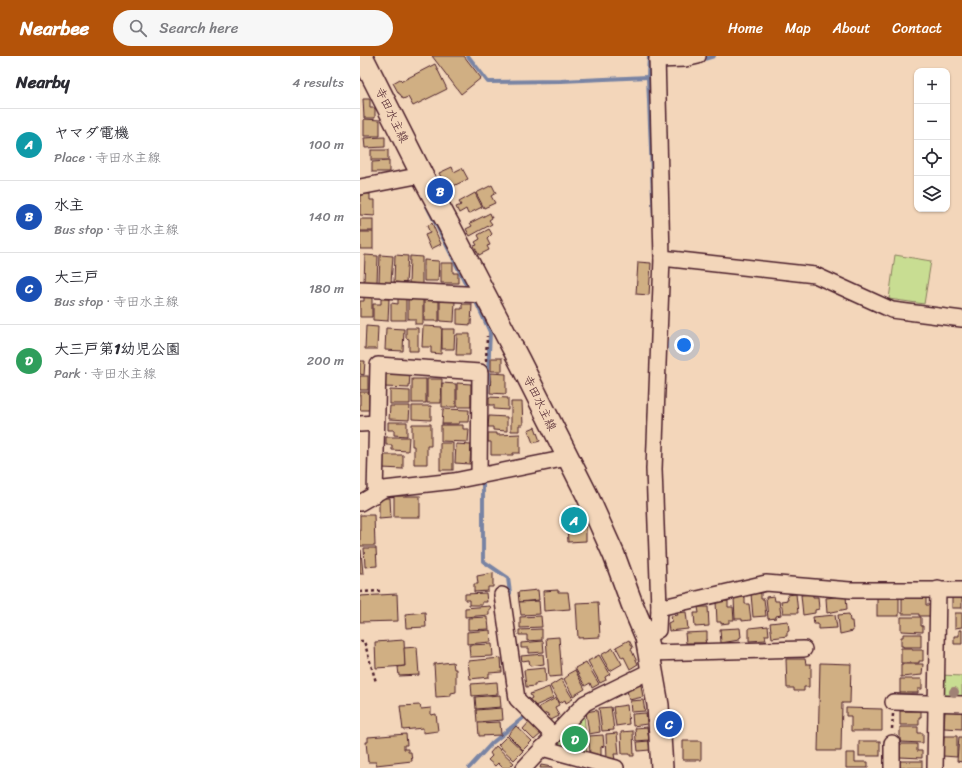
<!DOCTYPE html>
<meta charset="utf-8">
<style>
body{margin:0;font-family:Sriracha,"Klee One",sans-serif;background:#f7f7f7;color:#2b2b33}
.controls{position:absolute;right:12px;top:12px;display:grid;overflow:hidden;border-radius:8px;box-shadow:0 1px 3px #0004}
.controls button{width:36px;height:36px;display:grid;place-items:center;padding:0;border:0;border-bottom:1px solid #e1e1e2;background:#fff;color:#2b2b33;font:20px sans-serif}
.you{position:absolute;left:324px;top:289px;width:14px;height:14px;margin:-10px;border:3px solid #fff;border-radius:50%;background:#1a73e8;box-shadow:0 0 0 6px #1a73e833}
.badge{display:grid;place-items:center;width:26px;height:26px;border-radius:50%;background:#b45309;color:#fff;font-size:13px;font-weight:700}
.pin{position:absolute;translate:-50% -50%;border:2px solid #fff;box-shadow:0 1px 4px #0006}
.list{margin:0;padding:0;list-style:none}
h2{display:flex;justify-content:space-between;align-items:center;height:52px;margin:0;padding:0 16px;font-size:17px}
h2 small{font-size:13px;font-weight:400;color:#7c7c81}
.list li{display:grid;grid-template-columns:26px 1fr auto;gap:12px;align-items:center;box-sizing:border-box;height:72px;padding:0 16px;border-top:1px solid #e1e1e2}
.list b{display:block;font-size:15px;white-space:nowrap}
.list p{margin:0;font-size:13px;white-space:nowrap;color:#7c7c81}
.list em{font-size:13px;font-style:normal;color:#7c7c81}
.icon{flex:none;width:22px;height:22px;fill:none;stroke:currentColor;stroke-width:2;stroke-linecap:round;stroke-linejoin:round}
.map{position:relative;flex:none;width:602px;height:712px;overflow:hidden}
header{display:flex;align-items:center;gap:24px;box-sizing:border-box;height:56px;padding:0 20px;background:#b45309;color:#fff}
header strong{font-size:19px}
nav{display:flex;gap:22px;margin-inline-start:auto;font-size:14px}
.search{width:280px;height:36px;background:#f7f7f7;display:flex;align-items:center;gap:10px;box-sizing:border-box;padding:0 14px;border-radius:22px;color:#7c7c81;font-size:15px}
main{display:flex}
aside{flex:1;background:#fff}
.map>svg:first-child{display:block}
.green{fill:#c8dd92;stroke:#897e5e}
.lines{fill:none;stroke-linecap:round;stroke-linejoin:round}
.stream{stroke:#7984a4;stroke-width:4}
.building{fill:#d0af83;stroke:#4a1f2b}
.street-casing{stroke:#4a1f2b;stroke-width:18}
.secondary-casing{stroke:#4a1f2b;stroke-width:24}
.path{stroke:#4a1f2b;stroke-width:2.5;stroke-dasharray:3 3;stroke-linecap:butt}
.street{stroke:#f3d6ba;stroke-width:15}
.secondary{stroke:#f3d6ba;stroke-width:21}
.tree{fill:#a08174}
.labels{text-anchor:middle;stroke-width:3;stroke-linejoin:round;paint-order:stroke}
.street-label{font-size:12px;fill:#4a1f2b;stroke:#f3d6ba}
</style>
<header>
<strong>Nearbee</strong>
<div class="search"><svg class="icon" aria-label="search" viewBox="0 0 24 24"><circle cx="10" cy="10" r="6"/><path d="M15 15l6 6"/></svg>Search here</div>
<nav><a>Home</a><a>Map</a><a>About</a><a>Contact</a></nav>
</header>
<main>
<aside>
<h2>Nearby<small>4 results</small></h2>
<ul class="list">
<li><span class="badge" style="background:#0f9aa8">A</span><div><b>ヤマダ電機</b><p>Place · 寺田水主線</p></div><em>100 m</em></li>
<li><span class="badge" style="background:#1a4fb4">B</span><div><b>水主</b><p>Bus stop · 寺田水主線</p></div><em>140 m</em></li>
<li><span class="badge" style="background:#1a4fb4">C</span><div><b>大三戸</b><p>Bus stop · 寺田水主線</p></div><em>180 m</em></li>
<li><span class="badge" style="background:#2e9e5b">D</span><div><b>大三戸第1幼児公園</b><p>Park · 寺田水主線</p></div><em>200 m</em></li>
</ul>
</aside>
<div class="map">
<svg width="602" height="712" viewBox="0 0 602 712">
<rect width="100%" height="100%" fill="#f3d6ba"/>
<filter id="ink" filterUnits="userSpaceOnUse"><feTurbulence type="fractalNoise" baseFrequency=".025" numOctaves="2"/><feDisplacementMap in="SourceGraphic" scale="8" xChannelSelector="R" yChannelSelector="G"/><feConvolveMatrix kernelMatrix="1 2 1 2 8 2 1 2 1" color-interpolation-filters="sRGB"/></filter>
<g filter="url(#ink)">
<!-- green -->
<g class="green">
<path d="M535,199L571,205L564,248L529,243Z"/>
<path d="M581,619L602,620V643H587L581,636Z"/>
<path d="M224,655L227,701L196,693V686Z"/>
</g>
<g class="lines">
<!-- stream -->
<g class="stream">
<path d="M108,0L128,26L201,25L288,21"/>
<path d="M289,0L288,21L294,166"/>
<path d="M341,4L354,0"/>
<path d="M66,148L106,228"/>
<path d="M116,246L130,276L127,339"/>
<path d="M123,424V505L148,522L150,537"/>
<path d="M109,712L132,687L163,662"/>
</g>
</g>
<!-- building -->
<g class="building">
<path d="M72,0H104L121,22L101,38Z"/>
<path d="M75,8L87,33L53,50L48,41L43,43L40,38H39L33,27L40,23L42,25Z"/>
<path d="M3,43H10V52H15V62H4Z"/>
<path d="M4,63L20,64V80H4Z"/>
<path d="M25,81V91L5,92L4,82Z"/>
<rect x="11" y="94" width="17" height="10"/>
<path d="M29,105V116H12V106Z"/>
<path d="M92,111L94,116L102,112L108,123L87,133L79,117Z"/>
<path d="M132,129L136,137L131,140L135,147L124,152L116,137Z"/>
<path d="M0,137L10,138V144H15V160L0,159Z"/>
<path d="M115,137L122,151L108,158L106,153L99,157L96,151L101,149L99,146Z"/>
<path d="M130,157L132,162L129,164L132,168L110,180L106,173L112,170L110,167Z"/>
<rect x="0" y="163" width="13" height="12"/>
<path d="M72,167L81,188L71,193L65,179L70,177L67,170Z"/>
<path d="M129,173L132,178L127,183L130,189L127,190L129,194L119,199L114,190L117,189L115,186L120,183L118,179Z"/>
<rect x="0" y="176" width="13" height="17"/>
<path d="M5,199L18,200L17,226H4Z"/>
<path d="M20,199L33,200L31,227L19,226Z"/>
<path d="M35,199L48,200L46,227L34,226Z"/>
<path d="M50,200L62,201V228L49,227Z"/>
<path d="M64,204L79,205L78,225H64Z"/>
<path d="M278,206L291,207L289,239L276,238Z"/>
<path d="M81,207H93V217H98V227H81Z"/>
<path d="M4,241H12V261H0V245H4Z"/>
<path d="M38,242L46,243V264H31V247L38,248Z"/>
<path d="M21,243H29L28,265L13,264V248H21Z"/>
<path d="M48,243H63V268H55V263H48Z"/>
<path d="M64,244L79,245V265H64Z"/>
<path d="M80,245H95L94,266L80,265Z"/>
<path d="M102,248H112L111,269L97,268V253H102Z"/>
<path d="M6,270L18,271L17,293H5Z"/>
<path d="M63,270L82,271L81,298L71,297V291H62Z"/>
<path d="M26,272L44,273L43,295L25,294Z"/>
<path d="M46,272H58V295H49V283L46,282Z"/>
<path d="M82,273H95L94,293H82Z"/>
<path d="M97,278H110V299H96Z"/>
<rect x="131" y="302" width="11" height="13"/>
<path d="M0,305H5L4,319L0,318Z"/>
<path d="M24,317L50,318L49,332L24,331Z"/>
<path d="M131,317L146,318V338L130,337Z"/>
<rect x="0" y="320" width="8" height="14"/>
<rect x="52" y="323" width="14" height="24"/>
<path d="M67,323H82L81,347H67Z"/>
<path d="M82,327L96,328V351H82Z"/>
<path d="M97,327L111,328V351H97Z"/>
<path d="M30,334L50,335V348H30Z"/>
<rect x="0" y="336" width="9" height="18"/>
<path d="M129,341L148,342V354L134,353V349H129Z"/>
<path d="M151,346H162L163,369H159V375H151Z"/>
<path d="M30,350H50L49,364L29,363Z"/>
<path d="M52,350H71V364L52,363Z"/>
<path d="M83,353L109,354L108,366H99V368H82Z"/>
<path d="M129,360L147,361V375L133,374V371H128Z"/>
<path d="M28,366H47V380L34,379V374H28Z"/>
<path d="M52,368H71V390H67V408H54V390H52Z"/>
<path d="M81,369H103V373H109L108,386L81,385Z"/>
<path d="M175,371L180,385L173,387L168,374Z"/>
<path d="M128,377H137V379L160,378V397H153V399H131V386H128Z"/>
<path d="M26,381H49L48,395L32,394V389H26Z"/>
<rect x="80" y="387" width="13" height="27"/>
<path d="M96,388L111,389L110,408L95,407Z"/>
<path d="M23,399H43V413L22,412Z"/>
<rect x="34" y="440" width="26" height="21"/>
<path d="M19,442H30L31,462L19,463Z"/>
<path d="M206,455H217L226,472V485L208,486Z"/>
<path d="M0,459H14L15,490H0Z"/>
<path d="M4,492H16L17,510L5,511Z"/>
<path d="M0,494H1L3,518H0Z"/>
<path d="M133,517V531H128V535L114,536V528H118L117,520Z"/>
<path d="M178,534L179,544L159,546L158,536Z"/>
<path d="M198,534V536H208L210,553L184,555L183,535Z"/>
<path d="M126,537L127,546H122V549H109V544H105V538Z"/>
<path d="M401,537V543H404L406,560L393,561L391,538Z"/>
<path d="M37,538L38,565L0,566V540Z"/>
<path d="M436,538L438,557H423L421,545L428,544L427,539Z"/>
<path d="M453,538V541H458L459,553L455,554V557L443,559L441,539Z"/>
<rect x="592" y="539" width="10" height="13"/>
<path d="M414,540L415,545H419L421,559L416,560V562L408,563L406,541Z"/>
<path d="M486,540L487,553L467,557L466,542Z"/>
<path d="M542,540H560V542H566V549H570V560H559V558H542Z"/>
<path d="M385,541V548H389L391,564L382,565V563H375L374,542Z"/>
<rect x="517" y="542" width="22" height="18"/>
<path d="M179,545L180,558L161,559L159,546Z"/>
<path d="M368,545V551H373L374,564H369V567L361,568V566H357L356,546Z"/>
<path d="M238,546L240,581L218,582L216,547Z"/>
<path d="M130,550L131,553H129V559L105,561V552Z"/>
<path d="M338,551H348L349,570L335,571L334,557H339Z"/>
<path d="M65,556L66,571L46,572L45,558Z"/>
<path d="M326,556L328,573L309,575L308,567L312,565L311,560L318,559L317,557Z"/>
<path d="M595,557H602V571L595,572Z"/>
<path d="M489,558L490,565H492L493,575L480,578L478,559Z"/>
<path d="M475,559L477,572L458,573V568H454L453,561Z"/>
<path d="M181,560L182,571L160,572V561Z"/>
<path d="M127,561V564H128L129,573L108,574V562Z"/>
<path d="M541,561H561V570H563V576L541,575Z"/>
<path d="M428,565L429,575L427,576V580L412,582L410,567Z"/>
<path d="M408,570L409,579H405L406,584L389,585V572Z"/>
<path d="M380,572L381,581L379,582V584L361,587L360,573Z"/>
<path d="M182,573V584L167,585V579H159V574Z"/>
<path d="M130,574L131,586L107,588V576Z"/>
<path d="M599,574H602V588H594V580H599Z"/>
<path d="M347,576V584H345L346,587H326L325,577Z"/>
<path d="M543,578H561V591H543V590H541V581H543Z"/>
<path d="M199,581L202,620L189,621L186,582Z"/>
<path d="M44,584L45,610L16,612L15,586Z"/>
<path d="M269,584L273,592L271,593L278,608L270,613L264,601L262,602L256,591Z"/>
<path d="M183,585L184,596L169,597V592H161V587Z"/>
<path d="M132,588L133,600L110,601L109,589Z"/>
<path d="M57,591L59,619L39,620L38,611L45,610L44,592Z"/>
<path d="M253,592L262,608L250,615L241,599Z"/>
<path d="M541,592H552V594H563V605H559V607H541Z"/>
<path d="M183,598L184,608L170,610L169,604L162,605L161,600Z"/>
<path d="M239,599L250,618L245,621L246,624L240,627L228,605Z"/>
<path d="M141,602L142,616L129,617V621L110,623L108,605Z"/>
<path d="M426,603H445L446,608H451V622H449V631H444V635H434V632H427Z"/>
<path d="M93,606L94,613H96V636L91,637V640L76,641L74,608Z"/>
<path d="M226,606L239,628L232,632L230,627L225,630L215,612Z"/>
<path d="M460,607L491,608L490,647H482L481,695H458Z"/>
<path d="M541,608H563L562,619L541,621Z"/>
<path d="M185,612L186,626L175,628V630L166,631L164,614Z"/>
<path d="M215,614L225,633L213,640L204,623L209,619L208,618Z"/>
<path d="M201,623L213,643L206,647L205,644L200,647L190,630Z"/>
<path d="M540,623H562V633H558V637H540Z"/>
<path d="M137,626L138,638L112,640L111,628Z"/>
<path d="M281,629L283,641L269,644L267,634L273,633V631Z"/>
<path d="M189,631L193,642L175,650L174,648H172L169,644L172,642L170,638Z"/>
<path d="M140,639L141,651L116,653L115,641Z"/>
<path d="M196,642L199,649L195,651L199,660L191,664L187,657L183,659L179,651Z"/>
<path d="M283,644L285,655L271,656L270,645Z"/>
<path d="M60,649L61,653L71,652V659L76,658L78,675L63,677V672L43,674L40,650Z"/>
<path d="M267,649L269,668L256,670L253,651Z"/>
<path d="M251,651L254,674L242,675L239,652Z"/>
<path d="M142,652L143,664L117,666L116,654Z"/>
<path d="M486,652L522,653V675H491V660H486Z"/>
<path d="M237,654L240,676L229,678L226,656Z"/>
<path d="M540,655H561V661H559V669H540Z"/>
<path d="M585,655L602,656V673L584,672Z"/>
<path d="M286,657L287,668L273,670L272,658Z"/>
<path d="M170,665L182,677L174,684L163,673Z"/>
<path d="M140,666L141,679L119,680L118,667Z"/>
<path d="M156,670L172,685L163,694L148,679Z"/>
<path d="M287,671L289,684L276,685L275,672Z"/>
<path d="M540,671H558V677H563V687L540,686Z"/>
<path d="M273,675L274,700H270V698H262L261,676Z"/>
<path d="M257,677L259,698H254L255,704H247L246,678Z"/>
<path d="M46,678L47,689H44V693H48V696H51L52,705L16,709V706H8L6,686H8V681Z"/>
<path d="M243,679L244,690L241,691V699L230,700L229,680Z"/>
<path d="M147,680L163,695L154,704L138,689Z"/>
<path d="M584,680H597V701L583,700Z"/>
<path d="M599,681H602V706L597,705Z"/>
<path d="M289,685L290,694L278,695L277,686Z"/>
<rect x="323" y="685" width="18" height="19"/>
<rect x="499" y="685" width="21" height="15"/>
<path d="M540,688H557V695H562V702L540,701Z"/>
<path d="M136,690L154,707L149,712H143L138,707L135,710L128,704L132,700L130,697Z"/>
<path d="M486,697H495V706H508V712H486Z"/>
<rect x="540" y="705" width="22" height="7"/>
<path d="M181,709L192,711V712H180Z"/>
</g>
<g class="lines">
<!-- street casing -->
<g class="street-casing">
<g id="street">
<path d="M297,4L325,3L338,0"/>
<path d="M0,131L62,119"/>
<path d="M302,202L455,219L532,254L602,263"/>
<path d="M0,233L125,239"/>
<path d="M0,368L16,367"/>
<path d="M15,439L18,309L120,316L119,420"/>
<path d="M0,447L24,433L94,425L207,402"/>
<path d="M142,539L157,643L194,680"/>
<path d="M299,552L406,527L490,534H602"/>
<path d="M286,581L298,574L299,552L294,413L302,202L297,0"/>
<path d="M289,597L444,593"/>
<path d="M533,646L602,648"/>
<path d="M532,687V712"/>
<path d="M182,692L256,712"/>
<path d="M164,712L225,647L286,617L292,615"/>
<path d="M575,712L578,533"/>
</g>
</g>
<!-- secondary casing -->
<g class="secondary-casing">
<path id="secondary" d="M2,0L62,119L91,173L159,304L227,439L254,499L272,548L286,581L298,649L302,712"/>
</g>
<!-- path -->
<g class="path">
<path d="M126,305L127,280"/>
<path d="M0,536L20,535"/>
<path d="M0,585H4L16,626"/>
<path d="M532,673L533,658"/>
</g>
<!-- street -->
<use href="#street" class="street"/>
<!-- secondary -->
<use href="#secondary" class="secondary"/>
</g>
<!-- trees -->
<circle class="tree" cx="594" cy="636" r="5"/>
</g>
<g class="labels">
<!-- street labels -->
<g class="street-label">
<text transform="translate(32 59) rotate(64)" y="4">寺田水主線</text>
<text transform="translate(180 347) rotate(64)" y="4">寺田水主線</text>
</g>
</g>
</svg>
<div class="controls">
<button>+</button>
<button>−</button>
<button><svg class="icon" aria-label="locate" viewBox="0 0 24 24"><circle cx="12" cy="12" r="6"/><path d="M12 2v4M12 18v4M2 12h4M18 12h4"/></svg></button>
<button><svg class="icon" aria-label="layers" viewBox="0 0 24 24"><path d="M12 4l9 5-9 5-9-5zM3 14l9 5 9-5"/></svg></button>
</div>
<div class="you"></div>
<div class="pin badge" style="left:214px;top:464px;background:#0f9aa8">A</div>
<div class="pin badge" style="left:80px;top:135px;background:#1a4fb4">B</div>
<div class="pin badge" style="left:309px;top:668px;background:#1a4fb4">C</div>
<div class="pin badge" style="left:215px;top:683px;background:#2e9e5b">D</div>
</div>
</main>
